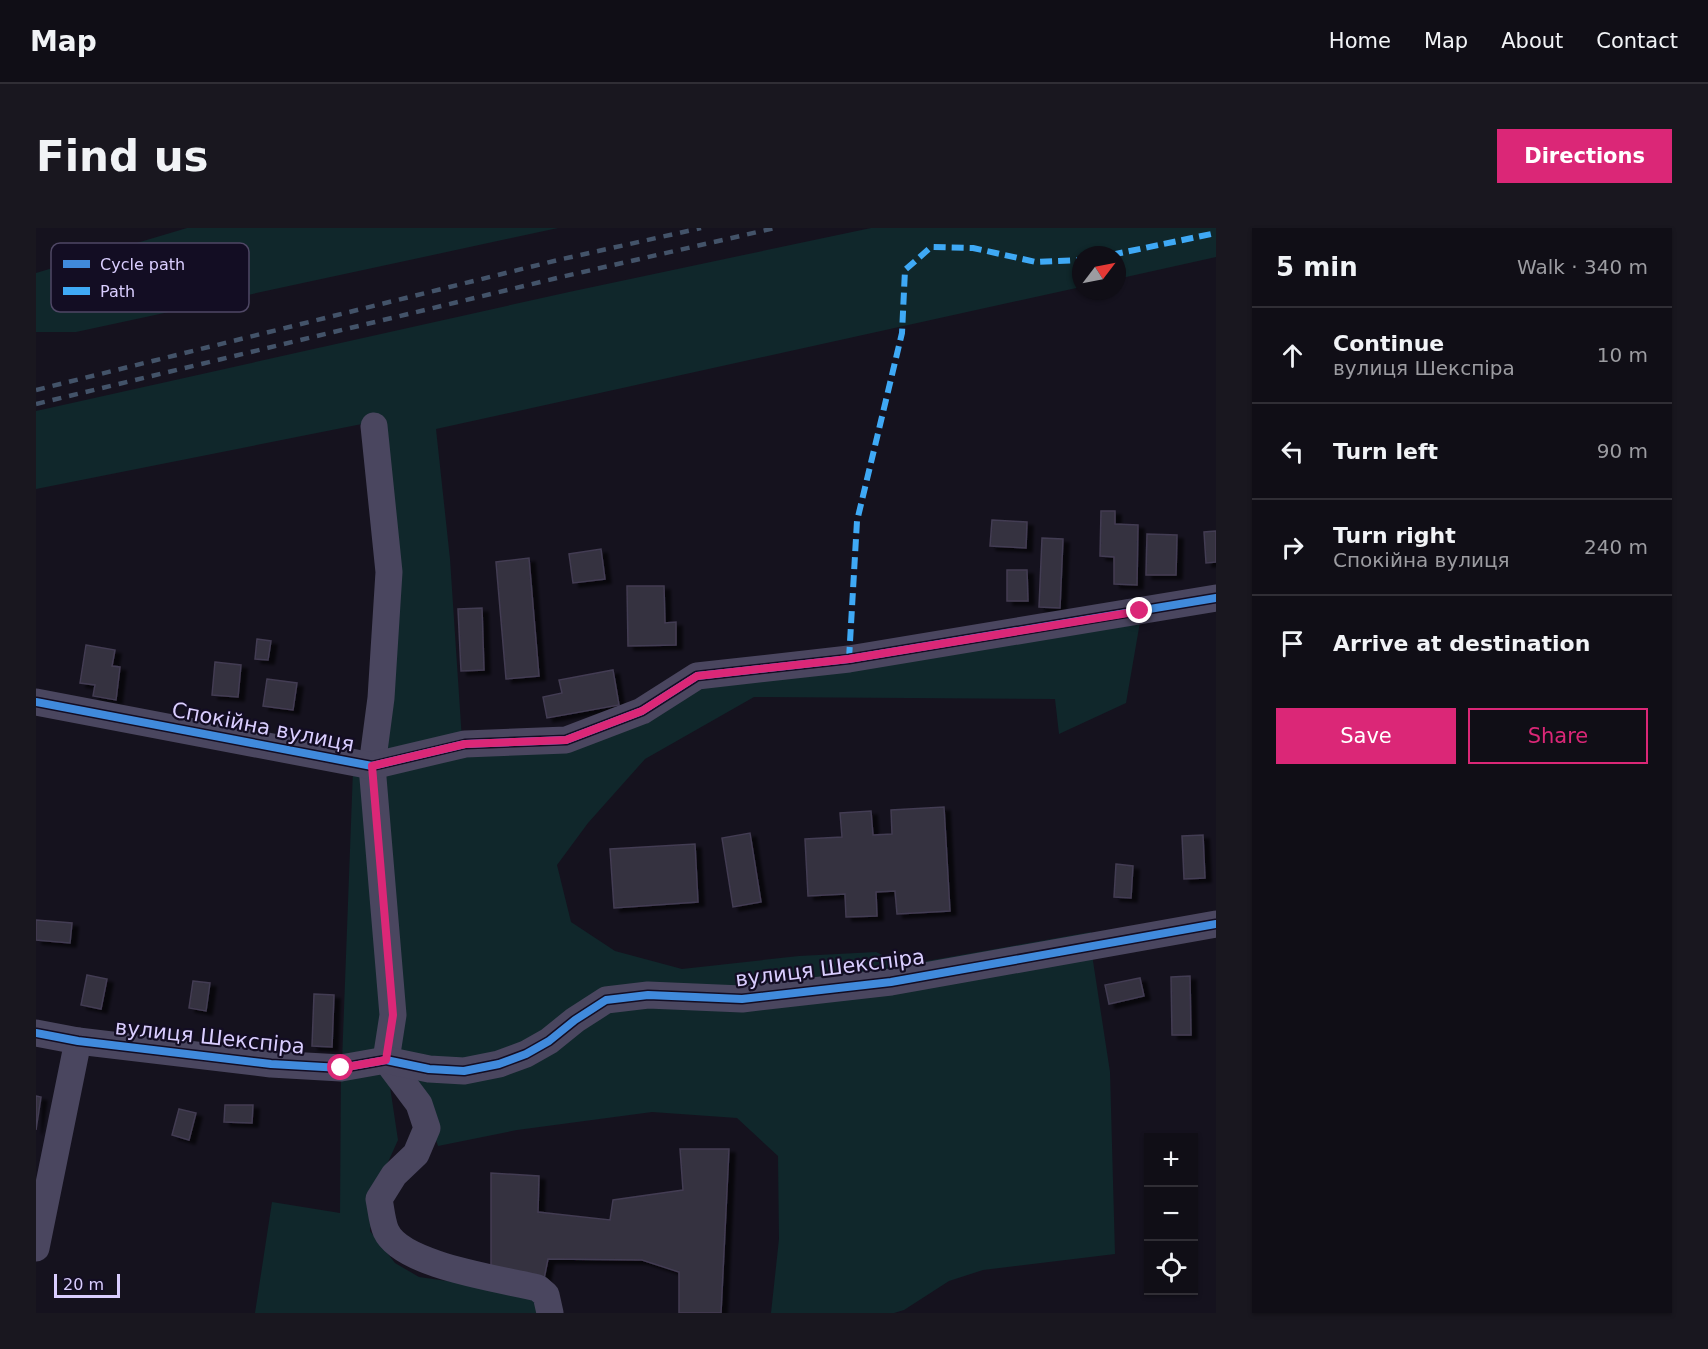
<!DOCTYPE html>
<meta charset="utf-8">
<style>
body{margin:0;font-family:"DejaVu Sans",sans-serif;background:#19171f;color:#f1f3f6}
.controls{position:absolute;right:18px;bottom:18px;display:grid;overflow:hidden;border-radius:0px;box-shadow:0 2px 4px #0004}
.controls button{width:54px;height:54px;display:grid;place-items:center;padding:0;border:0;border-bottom:2px solid #302e35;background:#100e16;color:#f1f3f6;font:30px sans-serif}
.compass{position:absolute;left:1036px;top:18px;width:54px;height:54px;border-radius:50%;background:#100e16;box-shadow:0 2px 4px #0004;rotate:58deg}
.scale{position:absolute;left:18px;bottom:15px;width:66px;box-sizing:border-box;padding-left:6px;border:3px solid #daceff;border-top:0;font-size:16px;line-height:21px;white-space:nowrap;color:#daceff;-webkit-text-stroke:4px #130d23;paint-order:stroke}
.stop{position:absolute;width:18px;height:18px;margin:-14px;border:4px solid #db2777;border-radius:50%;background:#fff}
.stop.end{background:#db2777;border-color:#fff;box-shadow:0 2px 6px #0008}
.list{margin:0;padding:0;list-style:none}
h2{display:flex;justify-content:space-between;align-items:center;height:78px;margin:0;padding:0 24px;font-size:26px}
h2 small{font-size:20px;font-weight:400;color:#9c9ca1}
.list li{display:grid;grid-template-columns:39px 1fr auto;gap:18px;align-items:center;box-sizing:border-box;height:96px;padding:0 24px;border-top:2px solid #302e35}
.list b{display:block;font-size:22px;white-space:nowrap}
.list p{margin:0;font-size:20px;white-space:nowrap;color:#9c9ca1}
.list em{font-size:20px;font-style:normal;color:#9c9ca1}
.actions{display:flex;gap:12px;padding:18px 24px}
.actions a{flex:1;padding:14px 0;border:2px solid #db2777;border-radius:0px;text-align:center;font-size:21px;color:#db2777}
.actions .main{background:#db2777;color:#fff}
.icon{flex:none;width:33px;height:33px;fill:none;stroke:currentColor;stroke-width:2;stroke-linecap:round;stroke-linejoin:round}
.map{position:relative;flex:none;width:1180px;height:1085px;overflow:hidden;border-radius:0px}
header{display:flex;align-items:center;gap:36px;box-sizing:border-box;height:84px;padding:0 30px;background:#100e16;border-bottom:2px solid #302e35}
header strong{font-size:28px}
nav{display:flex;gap:33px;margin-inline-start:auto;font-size:21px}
.intro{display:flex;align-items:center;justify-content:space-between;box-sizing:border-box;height:144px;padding:0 36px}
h1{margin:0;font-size:42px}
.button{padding:15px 27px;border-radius:0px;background:#db2777;color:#fff;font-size:21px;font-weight:700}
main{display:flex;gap:36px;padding:0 36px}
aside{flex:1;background:#100e16;border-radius:0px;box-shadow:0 2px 4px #0004}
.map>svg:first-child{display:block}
.green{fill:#10272b}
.building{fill:#343040;stroke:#433c52;stroke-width:1.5;filter:url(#shadow)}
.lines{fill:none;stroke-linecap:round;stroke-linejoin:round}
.minor{stroke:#4a465f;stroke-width:27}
.rail{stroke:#435369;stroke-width:4.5;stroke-dasharray:9 8;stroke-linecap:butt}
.quiet{stroke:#3fa9f5;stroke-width:6;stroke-dasharray:12 6;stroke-linecap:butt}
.cycleway-casing{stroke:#130d23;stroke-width:11}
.cycleway{stroke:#408adc;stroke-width:8}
.route{stroke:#db2777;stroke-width:8}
.labels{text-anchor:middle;stroke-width:4.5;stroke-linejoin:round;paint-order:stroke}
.street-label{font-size:21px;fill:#daceff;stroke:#130d23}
.key{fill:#130d23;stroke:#4f4765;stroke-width:1.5}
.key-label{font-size:16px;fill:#daceff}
</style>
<header>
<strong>Map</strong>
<nav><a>Home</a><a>Map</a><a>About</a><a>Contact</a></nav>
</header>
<div class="intro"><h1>Find us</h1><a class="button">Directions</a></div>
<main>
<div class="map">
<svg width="1180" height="1085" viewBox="0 0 1180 1085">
<defs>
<filter id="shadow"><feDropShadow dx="6" dy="4" stdDeviation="1.5" flood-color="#0009"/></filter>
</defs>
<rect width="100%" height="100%" fill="#15121e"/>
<!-- green -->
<g class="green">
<path d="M151,0H522L40,104H0V45Z"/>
<path d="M835,0H1180V29L1081,51V27H1045V59L400,201L414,331L427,527L535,522L662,458L1104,394L1090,475L1023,506L1019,471L718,469L609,531L552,595L521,637L535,694L579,723L646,741L763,728L840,724L868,737L1055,704L1057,733L1074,844L1079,1026L947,1042L913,1053L868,1082L858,1085H735L743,1011L742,928L701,890L616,884L481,902L402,918L387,874L360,826L344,546L353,472L331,195L0,261V183L533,64Z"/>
<path d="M317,542L330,544L351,787L344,827L306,834Z"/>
<path d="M350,832L362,912L339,963L334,1003L359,1035L383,1049L510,1067L514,1085H219L236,974L304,985L305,840Z"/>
</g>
<!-- building -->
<g class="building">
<path d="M1065,283H1079V296L1102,297L1101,357L1078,356V329L1064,328Z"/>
<path d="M956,292L991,294L990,320L954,318Z"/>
<path d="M1180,303V334L1170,335L1168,304Z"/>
<path d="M1111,306L1141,307L1140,347H1110Z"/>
<path d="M1006,310L1027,311L1024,380L1003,379Z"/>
<path d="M565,321L569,351L537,355L533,326Z"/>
<path d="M493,330L503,448L470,451L460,334Z"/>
<path d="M971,342H991L992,373H971Z"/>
<path d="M591,358H628L629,395L640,394V417L592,418Z"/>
<path d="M446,380L448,442L425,443L422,381Z"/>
<path d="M221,411L235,413L232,432L219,431Z"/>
<path d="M50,417L79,422L76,438L84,439L80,472L57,468L59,457L44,455Z"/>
<path d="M179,434L205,437L202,469L176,467Z"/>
<path d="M577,442L583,477L511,490L507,469L526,465L523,452Z"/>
<path d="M231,451L261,455L257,482L227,478Z"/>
<path d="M908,579L914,683L861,686L859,663L840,664L841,688L810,689L809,666L772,668L769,611L806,609L804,585L835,583L837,607L856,606L855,582Z"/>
<path d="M714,605L725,674L697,679L686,610Z"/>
<path d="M1167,607L1169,650L1148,651L1146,608Z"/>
<path d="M659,616L662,674L578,680L574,621Z"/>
<path d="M1080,636L1097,638L1095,670L1078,669Z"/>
<path d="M0,692L36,695L34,715L0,712Z"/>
<path d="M51,747L71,751L65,781L45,777Z"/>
<path d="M1154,748L1155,807H1136L1135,749Z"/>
<path d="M1104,750L1108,768L1073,776L1069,757Z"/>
<path d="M157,753L174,755L170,783L153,780Z"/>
<path d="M278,766L298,767L296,819L276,818Z"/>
<path d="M0,868L5,869L0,902Z"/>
<path d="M189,877H217L216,895L188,894Z"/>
<path d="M143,881L160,885L153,912L136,907Z"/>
<path d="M644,921H693L685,1085H643V1044L606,1032L512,1031L508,1051L455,1043V945L503,948L502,984L574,992L577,972L647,962Z"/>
</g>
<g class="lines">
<!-- minor -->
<g class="minor">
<path d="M338,198L353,344L345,470L336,538L357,787L350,832L383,876L391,900L380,926L358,947L343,971C345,981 346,994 350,1003C366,1038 466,1051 502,1060L510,1067L514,1085"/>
<path d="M0,474L336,538L429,516L530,512L606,483L661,448L813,431L1180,370"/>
<path d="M0,805L42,813L235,836L305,840L350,832L393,841L428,843L463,836L490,826L513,813L539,792L570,772L612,767L706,771L855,754L1180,696"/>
<path d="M0,1020L42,813"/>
</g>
<!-- rail -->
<g class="rail">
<path d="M0,162L522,32L665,0"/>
<path d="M0,176L525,49L739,0"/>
</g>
<!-- quiet -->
<g class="quiet">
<path d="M1075,27L1180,5"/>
<path d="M813,431L821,293L866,105L869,42L895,19L937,20L1000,34L1045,32"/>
</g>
<!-- cycleway casing -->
<g class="cycleway-casing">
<g id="cycleway">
<path d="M0,474L336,538L429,516L530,512L606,483L661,448L813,431L1180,370"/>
<path d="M0,805L42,813L235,836L305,840L350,832L393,841L428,843L463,836L490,826L513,813L539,792L570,772L612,767L706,771L855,754L1180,696"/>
</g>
</g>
<!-- cycleway -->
<use href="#cycleway" class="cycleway"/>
</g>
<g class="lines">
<!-- route -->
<path class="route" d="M305,840L350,832L357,787L336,538L429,516L530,512L606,483L661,448L813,431L1104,383"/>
</g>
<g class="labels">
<!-- street labels -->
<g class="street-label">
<text transform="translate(227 499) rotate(11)" y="7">Спокійна вулиця</text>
<text transform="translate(794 740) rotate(-7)" y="7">вулиця Шекспіра</text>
<text transform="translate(174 809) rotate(6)" y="7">вулиця Шекспіра</text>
</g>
</g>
<!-- legend -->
<rect x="15" y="15" width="198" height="69" rx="9" class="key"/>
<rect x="27" y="32" width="27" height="8" fill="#408adc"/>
<rect x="27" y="59" width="27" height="8" fill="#3fa9f5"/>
<g class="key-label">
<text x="64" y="42">Cycle path</text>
<text x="64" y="69">Path</text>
</g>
</svg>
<div class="controls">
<button>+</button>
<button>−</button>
<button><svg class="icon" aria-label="locate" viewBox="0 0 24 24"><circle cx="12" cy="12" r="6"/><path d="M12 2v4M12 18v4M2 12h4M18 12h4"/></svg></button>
</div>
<svg class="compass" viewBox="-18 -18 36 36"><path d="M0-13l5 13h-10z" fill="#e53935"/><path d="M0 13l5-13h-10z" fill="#9c9ca1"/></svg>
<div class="scale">20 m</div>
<div class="stop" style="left:305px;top:840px"></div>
<div class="stop end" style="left:1104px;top:383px"></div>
</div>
<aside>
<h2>5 min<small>Walk · 340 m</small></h2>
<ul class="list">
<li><svg class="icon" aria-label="ahead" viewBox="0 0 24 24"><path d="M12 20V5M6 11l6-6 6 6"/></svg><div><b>Continue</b><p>вулиця Шекспіра</p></div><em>10 m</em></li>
<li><svg class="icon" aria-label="left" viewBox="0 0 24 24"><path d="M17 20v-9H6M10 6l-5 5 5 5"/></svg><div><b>Turn left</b></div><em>90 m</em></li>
<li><svg class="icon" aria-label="right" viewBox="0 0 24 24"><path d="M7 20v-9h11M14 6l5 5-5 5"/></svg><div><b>Turn right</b><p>Спокійна вулиця</p></div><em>240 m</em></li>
<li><svg class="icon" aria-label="arrive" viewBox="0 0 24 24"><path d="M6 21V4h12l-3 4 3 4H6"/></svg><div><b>Arrive at destination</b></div></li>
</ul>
<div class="actions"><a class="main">Save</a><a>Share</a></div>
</aside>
</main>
